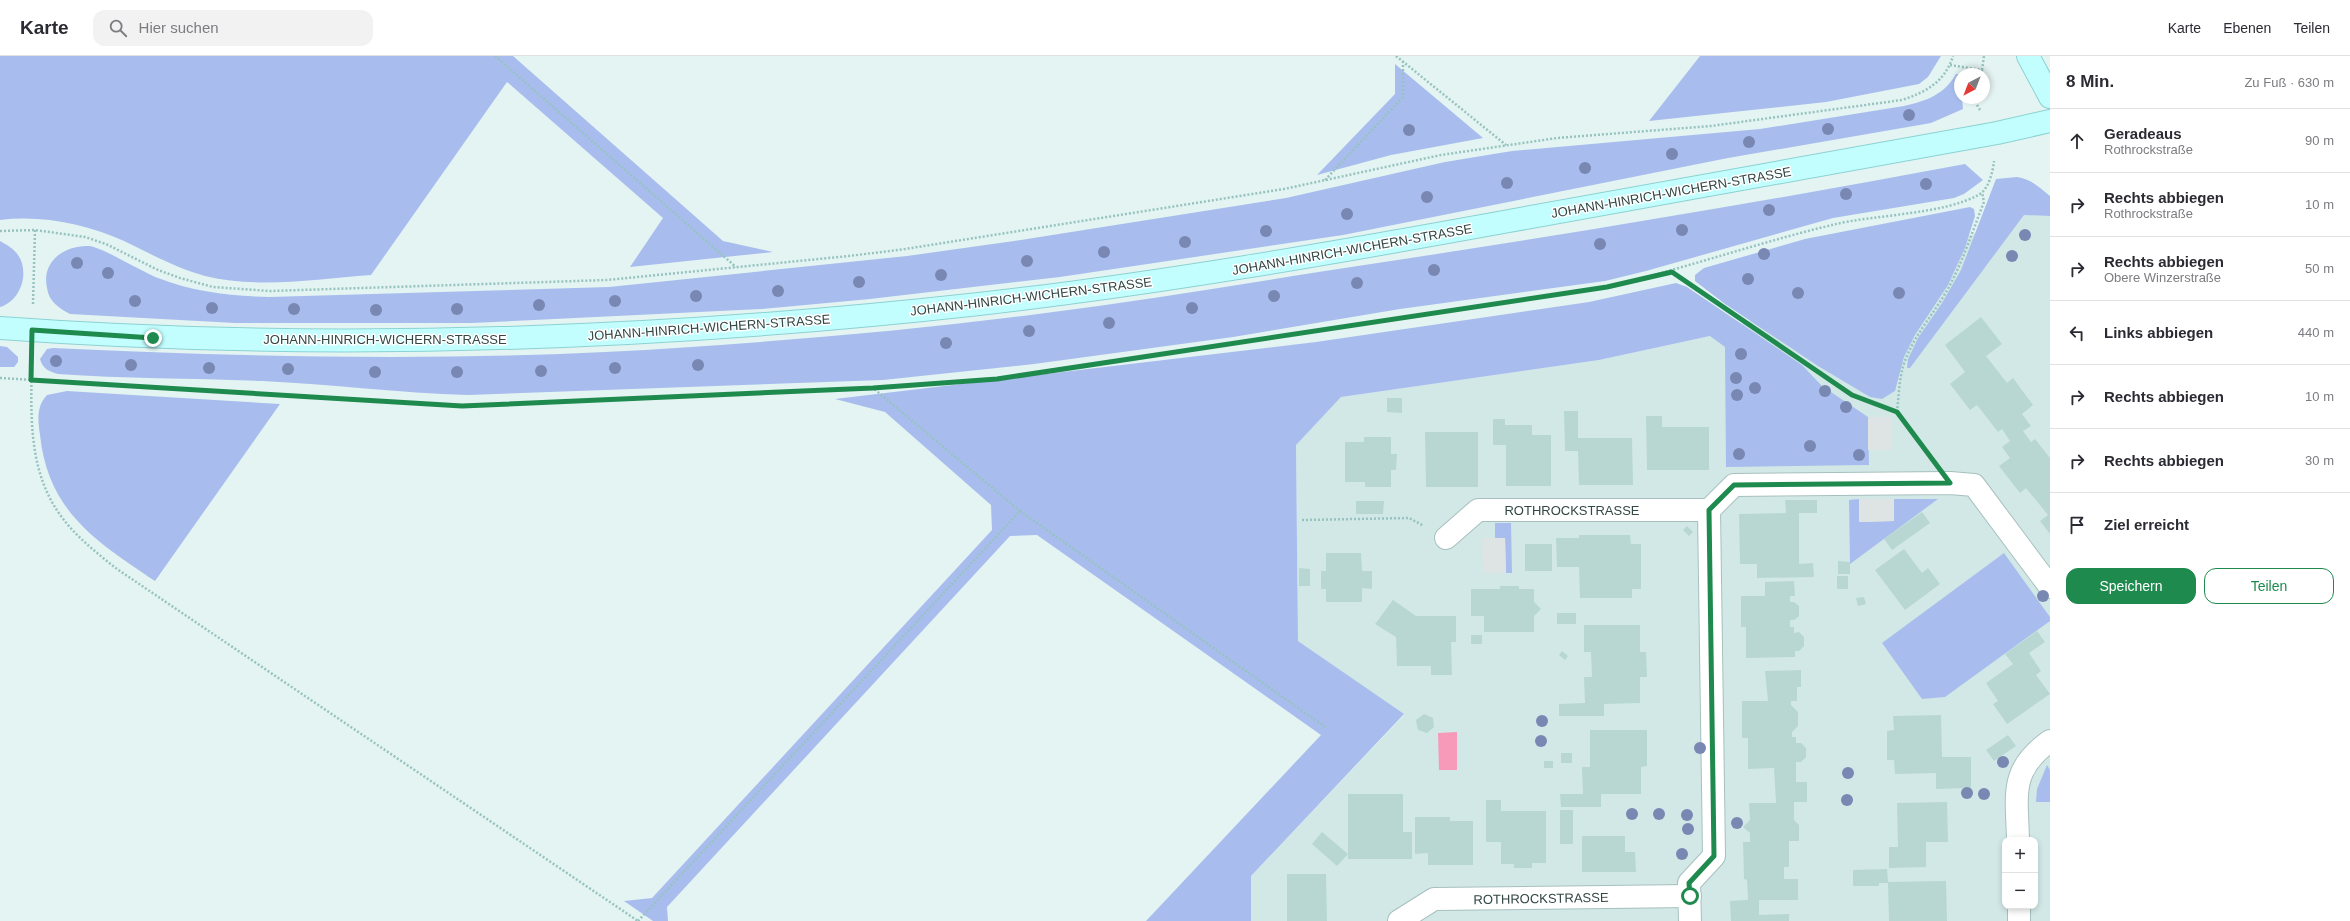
<!DOCTYPE html>
<html lang="de">
<meta charset="utf-8">
<style>
body{margin:0;font-family:Helvetica,sans-serif;background:#f2f2f3;color:#2b2b33}
.controls{position:absolute;right:12px;bottom:12px;display:grid;overflow:hidden;border-radius:8px;box-shadow:0 2px 6px #0003}
.controls button{width:36px;height:36px;display:grid;place-items:center;padding:0;border:0;border-bottom:1px solid #e1e1e2;background:#fff;color:#2b2b33;font:20px sans-serif}
.compass{position:absolute;left:1954px;top:12px;width:36px;height:36px;border-radius:50%;background:#fff;box-shadow:0 2px 6px #0003;rotate:222deg}
.stop{position:absolute;width:12px;height:12px;margin:-9px;border:3px solid #1f8a4e;border-radius:50%;background:#fff}
.stop.end{background:#1f8a4e;border-color:#fff;box-shadow:0 1px 4px #0008}
.list{margin:0;padding:0;list-style:none}
h2{display:flex;justify-content:space-between;align-items:center;height:52px;margin:0;padding:0 16px;font-size:17px}
h2 small{font-size:13px;font-weight:400;color:#7c7c81}
.list li{display:grid;grid-template-columns:26px 1fr auto;gap:12px;align-items:center;box-sizing:border-box;height:64px;padding:0 16px;border-top:1px solid #e1e1e2}
.list b{display:block;font-size:15px;white-space:nowrap}
.list p{margin:0;font-size:13px;white-space:nowrap;color:#7c7c81}
.list em{font-size:13px;font-style:normal;color:#7c7c81}
.actions{display:flex;gap:8px;padding:12px 16px}
.actions a{flex:1;padding:9px 0;border:1px solid #1f8a4e;border-radius:12px;text-align:center;font-size:14px;color:#1f8a4e}
.actions .main{background:#1f8a4e;color:#fff}
.icon{flex:none;width:22px;height:22px;fill:none;stroke:currentColor;stroke-width:2;stroke-linecap:round;stroke-linejoin:round}
.map{position:relative;flex:none;width:2050px;height:865px;overflow:hidden}
header{display:flex;align-items:center;gap:24px;box-sizing:border-box;height:56px;padding:0 20px;background:#fff;border-bottom:1px solid #e1e1e2}
header strong{font-size:19px}
nav{display:flex;gap:22px;margin-inline-start:auto;font-size:14px}
.search{width:280px;height:36px;background:#f2f2f3;display:flex;align-items:center;gap:10px;box-sizing:border-box;padding:0 14px;border-radius:12px;color:#7c7c81;font-size:15px}
main{display:flex}
aside{flex:1;background:#fff}
.map>svg:first-child{display:block}
.residential{fill:#d2e8e7;fill-rule:evenodd}
.green{fill:#a8bded}
.parking{fill:#dde4e3}
.water{fill:#f79ab9}
.building{fill:#b8d7d2}
.lines{fill:none;stroke-linecap:round;stroke-linejoin:round}
.street-casing{stroke:#a6c0be;stroke-width:24}
.secondary-casing{stroke:#8bd2d2;stroke-width:24}
.path{stroke:#96c3bf;stroke-width:2.5;stroke-dasharray:2 2;stroke-linecap:butt}
.street{stroke:#fff;stroke-width:22}
.secondary{stroke:#c3feff;stroke-width:22}
.tree{fill:#7987b3}
.route{stroke:#1f8a4e;stroke-width:5}
.labels{text-anchor:middle;stroke-width:3;stroke-linejoin:round;paint-order:stroke}
.street-label{font-size:13px;fill:#334744;stroke:#fff}
</style>
<header>
<strong>Karte</strong>
<div class="search"><svg class="icon" aria-label="search" viewBox="0 0 24 24"><circle cx="10" cy="10" r="6"/><path d="M15 15l6 6"/></svg>Hier suchen</div>
<nav><a>Karte</a><a>Ebenen</a><a>Teilen</a></nav>
</header>
<main>
<div class="map">
<svg width="2050" height="865" viewBox="0 0 2050 865">
<rect width="100%" height="100%" fill="#e4f4f3"/>
<!-- residential -->
<path class="residential" d="M2024,159L2050,160V865H1251V820L1404,659L1298,585L1296,388L1341,341L1599,304L1710,280ZM2005,784H2035V850H2005Z"/>
<!-- green -->
<g class="green">
<path d="M0,0H513L723,185L773,196L630,211L663,162L507,26L371,219C315,223 259,233 205,220C176,212 151,198 124,185C85,168 43,159 0,164Z"/>
<path d="M1700,0H1941L1928,21L1919,28L1826,46L1649,65Z"/>
<path d="M1395,8L1483,82L1391,99L1317,119L1395,38Z"/>
<path d="M1956,18H1960V42H1962L1963,53L1931,67L1728,102L1343,179L1060,221L870,243L761,253L472,267H235L70,258C59,252 49,246 47,232C41,205 65,189 89,190C102,191 142,216 158,222C194,236 231,240 269,241L609,231L907,200L1014,185L1286,142L1445,106L1512,95L1760,73L1904,50C1926,45 1944,39 1956,18Z"/>
<path d="M1965,108L1983,124L1964,138L1954,142L1833,162L1646,215L1605,225L1400,253L1233,281L1034,308L883,324L468,339C399,337 331,328 262,325C194,322 126,323 58,318C48,315 43,313 40,303L47,293L53,292C265,302 479,306 691,291C807,283 923,273 1038,258C1134,246 1230,230 1325,215C1539,183 1752,148 1965,108Z"/>
<path d="M2017,121C2031,123 2039,131 2050,140V160L2024,159L1910,312H1907L1908,303L1918,282L1942,247L1961,214L1996,123Z"/>
<path d="M1970,151L1974,153L1975,160L1965,192L1948,229L1915,279L1904,301L1895,335L1882,343L1870,341L1818,310L1725,248L1695,225V219L1704,212L1805,183Z"/>
<path d="M0,185C7,189 13,192 18,199C30,216 21,245 0,251Z"/>
<path d="M1676,227L1687,231L1802,309L1822,330L1868,361L1869,409L1726,411L1725,291L1710,280L1599,304L1341,341L1296,389L1298,585L1404,658L1251,820V865H1146L1321,679L1037,479L1010,480L667,851L668,865H653L624,845L652,842L992,474L991,449L885,356L835,343L1316,286L1589,246Z"/>
<path d="M0,290L7,291L18,301V306L14,311H0Z"/>
<path d="M67,335L280,348L155,525C97,486 48,456 40,379C38,364 36,351 47,339Z"/>
<path d="M1859,443L1860,466L1894,465V443H1938L1850,508L1849,444Z"/>
<path d="M1495,467H1511L1512,517H1506L1505,482H1495Z"/>
<path d="M2004,497L2050,561V565L1945,641L1922,643L1882,587Z"/>
<path d="M2047,709L2050,714V746H2036L2037,733Z"/>
</g>
<!-- parking -->
<g class="parking">
<rect x="1868" y="361" width="23" height="33"/>
<path d="M1859,443H1894V465L1859,466Z"/>
<path d="M1482,482H1505L1506,517H1483Z"/>
</g>
<!-- water -->
<path class="water" d="M1457,676V714H1439L1438,677Z"/>
<!-- building -->
<g class="building">
<path d="M1981,261L2002,288L1986,300L2007,327L2013,322L2033,349L2022,358L2031,370L2023,375L2031,386L2035,383L2050,402V478L2040,465L2048,459L2026,432L2020,437L1999,410L2010,402L2002,391L2010,385L2002,373L1998,376L1977,349L1970,354L1950,328L1965,316L1945,289Z"/>
<path d="M1387,342H1402V357L1387,356Z"/>
<path d="M1564,355H1578V382H1632L1633,429H1579L1578,395H1565Z"/>
<path d="M1646,360H1662V371H1709V414H1647Z"/>
<path d="M1493,363H1505V369H1532V379H1551V430H1506V389H1493Z"/>
<path d="M1425,376H1478V431H1426Z"/>
<path d="M1364,381H1391V398H1397L1396,414H1391V431H1365V426H1345V386H1364Z"/>
<path d="M1785,444H1817V457H1799V508L1813,507L1814,521L1757,522V508H1740L1739,458L1786,457Z"/>
<path d="M1356,445H1384L1383,458H1356Z"/>
<path d="M1922,456L1930,467L1892,494L1884,483Z"/>
<path d="M1687,470L1693,476L1689,480L1683,474Z"/>
<path d="M1579,479H1630L1631,488H1641V533H1632V542H1580L1579,511H1557L1556,482H1579Z"/>
<rect x="1525" y="488" width="27" height="27"/>
<path d="M1904,493L1922,517L1928,512L1940,528L1905,554L1875,514Z"/>
<path d="M1326,497H1361L1362,515H1372V533L1362,532V546H1326V533H1321V515H1326Z"/>
<path d="M1838,505L1850,506V518H1838Z"/>
<path d="M1299,512L1310,513V530H1299Z"/>
<rect x="1837" y="520" width="11" height="13"/>
<path d="M1794,525L1795,540H1790V546H1794L1799,550V560L1794,564H1790V571H1794V577L1799,576L1804,581V590L1799,595H1795V601L1746,602V571H1741V540H1765V526Z"/>
<path d="M1500,530H1519V533H1534V546L1541,553L1534,560V576H1484V560H1471V533H1500Z"/>
<path d="M1864,541L1866,548L1858,550L1856,542Z"/>
<path d="M1393,544L1416,560H1456V586H1451L1452,619H1431V610H1397L1396,581L1375,568Z"/>
<rect x="1557" y="557" width="19" height="11"/>
<path d="M1584,569H1640V596H1646L1647,621H1640V647L1604,648V660H1559V648L1585,647L1584,621H1592L1591,596H1584Z"/>
<path d="M2037,575L2045,586L2029,597L2041,615L2036,619L2050,638L2007,668L1993,648L1998,645L1986,627L2013,608L2005,598Z"/>
<rect x="1471" y="579" width="11" height="9"/>
<path d="M1562,595L1568,600L1565,604L1559,599Z"/>
<path d="M1801,614V631H1797V645H1791V649L1798,656V670L1792,676V681H1796V687H1801L1806,692V701L1801,706H1796V726H1807V746H1794V764L1799,769V785H1789V811H1784V823H1798V844H1759V859L1789,858V865H1731L1730,845L1748,844L1747,824L1744,823L1743,786H1750V777L1743,771L1750,764L1749,747H1776L1774,712L1748,713V682H1742V645H1768L1765,615Z"/>
<path d="M1424,658L1433,662L1434,671L1427,677L1418,674L1416,664Z"/>
<path d="M1941,659L1942,701H1971V732L1936,733V717L1895,718L1894,704H1887V675L1894,674L1893,660Z"/>
<path d="M1590,674H1647V710L1641,711V738H1601V751H1561L1560,738H1583L1582,711H1590Z"/>
<path d="M2008,679L2016,690L1994,705L1986,694Z"/>
<rect x="1561" y="697" width="11" height="10"/>
<rect x="1544" y="705" width="9" height="7"/>
<path d="M1348,738H1403V776H1412V803H1348Z"/>
<path d="M1486,744H1501V755H1546V807H1532V812H1514V808H1501V786H1486Z"/>
<path d="M1947,746L1948,786H1926V811L1889,812V791H1898L1897,747Z"/>
<rect x="1560" y="754" width="13" height="34"/>
<path d="M1415,761H1450V765H1473V809H1428V797L1415,798Z"/>
<path d="M1322,776L1348,798L1337,810L1312,788Z"/>
<path d="M1582,780H1625V796H1635L1636,816H1582Z"/>
<path d="M1887,813L1888,826L1946,825L1947,865H1889L1888,827H1879V830H1853V814Z"/>
<path d="M1287,818H1326L1327,865H1287Z"/>
</g>
<g class="lines">
<!-- street casing -->
<g class="street-casing">
<g id="street">
<path d="M1446,482L1478,454H1709"/>
<path d="M2018,784C2017,739 2009,714 2050,685"/>
<path d="M2019,850V865"/>
<path d="M1399,865L1434,843L1690,840"/>
<path d="M1690,865L1689,827L1714,800L1709,454L1734,429L1950,427L1974,429L2050,531"/>
</g>
</g>
<!-- secondary casing -->
<g class="secondary-casing">
<g id="secondary">
<path d="M2028,0L2050,41"/>
<path d="M0,272C327,296 654,284 979,248C1157,228 1333,197 1509,165C1672,136 1834,106 1997,77L2050,65"/>
</g>
</g>
<!-- path -->
<g class="path">
<path d="M495,0L736,211"/>
<path d="M1396,0L1506,89"/>
<path d="M1950,9L1982,14L1981,18"/>
<path d="M1982,14L1984,0"/>
<path d="M1973,42L1980,54"/>
<path d="M1325,124L1403,41V6"/>
<path d="M0,175L35,174L85,181L106,188L158,214L180,222L213,231L270,235L607,224L849,200L905,193L1284,133L1441,99L1557,82L1711,70L1902,44C1926,36 1945,26 1953,0"/>
<path d="M1673,216L1852,339L1897,356L1930,401"/>
<path d="M33,248L35,174"/>
<path d="M32,301C31,356 27,414 61,460C76,481 97,497 117,513L638,865"/>
<path d="M0,322L462,350L873,332L997,323L1607,231C1683,213 1757,187 1832,169C1875,158 1944,159 1980,138C1989,132 1993,115 1994,105"/>
<path d="M1897,356C1899,338 1899,319 1906,302C1917,275 1937,254 1950,229C1964,202 1973,174 1984,146L1982,136"/>
<path d="M1020,455L1325,671"/>
<path d="M1302,464L1409,462L1424,470"/>
<path d="M638,865L1020,455L873,332"/>
</g>
<!-- street -->
<use href="#street" class="street"/>
<!-- secondary -->
<use href="#secondary" class="secondary"/>
</g>
<!-- trees -->
<g class="tree">
<circle cx="1909" cy="59" r="6"/>
<circle cx="1828" cy="73" r="6"/>
<circle cx="1409" cy="74" r="6"/>
<circle cx="1749" cy="86" r="6"/>
<circle cx="1672" cy="98" r="6"/>
<circle cx="1585" cy="112" r="6"/>
<circle cx="1507" cy="127" r="6"/>
<circle cx="1926" cy="128" r="6"/>
<circle cx="1846" cy="138" r="6"/>
<circle cx="1427" cy="141" r="6"/>
<circle cx="1769" cy="154" r="6"/>
<circle cx="1347" cy="158" r="6"/>
<circle cx="1682" cy="174" r="6"/>
<circle cx="1266" cy="175" r="6"/>
<circle cx="2025" cy="179" r="6"/>
<circle cx="1185" cy="186" r="6"/>
<circle cx="1600" cy="188" r="6"/>
<circle cx="1104" cy="196" r="6"/>
<circle cx="1764" cy="198" r="6"/>
<circle cx="2012" cy="200" r="6"/>
<circle cx="1027" cy="205" r="6"/>
<circle cx="77" cy="207" r="6"/>
<circle cx="1434" cy="214" r="6"/>
<circle cx="108" cy="217" r="6"/>
<circle cx="941" cy="219" r="6"/>
<circle cx="1748" cy="223" r="6"/>
<circle cx="859" cy="226" r="6"/>
<circle cx="1357" cy="227" r="6"/>
<circle cx="778" cy="235" r="6"/>
<circle cx="1798" cy="237" r="6"/>
<circle cx="1899" cy="237" r="6"/>
<circle cx="696" cy="240" r="6"/>
<circle cx="1274" cy="240" r="6"/>
<circle cx="135" cy="245" r="6"/>
<circle cx="615" cy="245" r="6"/>
<circle cx="539" cy="249" r="6"/>
<circle cx="212" cy="252" r="6"/>
<circle cx="1192" cy="252" r="6"/>
<circle cx="294" cy="253" r="6"/>
<circle cx="457" cy="253" r="6"/>
<circle cx="376" cy="254" r="6"/>
<circle cx="1109" cy="267" r="6"/>
<circle cx="1029" cy="275" r="6"/>
<circle cx="946" cy="287" r="6"/>
<circle cx="1741" cy="298" r="6"/>
<circle cx="56" cy="305" r="6"/>
<circle cx="131" cy="309" r="6"/>
<circle cx="698" cy="309" r="6"/>
<circle cx="209" cy="312" r="6"/>
<circle cx="615" cy="312" r="6"/>
<circle cx="288" cy="313" r="6"/>
<circle cx="541" cy="315" r="6"/>
<circle cx="375" cy="316" r="6"/>
<circle cx="457" cy="316" r="6"/>
<circle cx="1736" cy="322" r="6"/>
<circle cx="1755" cy="332" r="6"/>
<circle cx="1825" cy="335" r="6"/>
<circle cx="1737" cy="339" r="6"/>
<circle cx="1846" cy="351" r="6"/>
<circle cx="1810" cy="390" r="6"/>
<circle cx="1739" cy="398" r="6"/>
<circle cx="1859" cy="399" r="6"/>
<circle cx="2043" cy="540" r="6"/>
<circle cx="1542" cy="665" r="6"/>
<circle cx="1541" cy="685" r="6"/>
<circle cx="1700" cy="692" r="6"/>
<circle cx="2003" cy="706" r="6"/>
<circle cx="1848" cy="717" r="6"/>
<circle cx="1967" cy="737" r="6"/>
<circle cx="1984" cy="738" r="6"/>
<circle cx="1847" cy="744" r="6"/>
<circle cx="1632" cy="758" r="6"/>
<circle cx="1659" cy="758" r="6"/>
<circle cx="1687" cy="759" r="6"/>
<circle cx="1737" cy="767" r="6"/>
<circle cx="1688" cy="773" r="6"/>
<circle cx="1682" cy="798" r="6"/>
</g>
<g class="lines">
<!-- route -->
<path class="route" d="M153,282L32,274L31,324L462,350L873,332L997,323L1607,231L1672,216L1852,339L1897,356L1950,427L1734,429L1709,454L1714,800L1689,827L1690,840"/>
</g>
<g class="labels">
<!-- street labels -->
<g class="street-label">
<text transform="translate(1671 136) rotate(-10)" y="5">JOHANN-HINRICH-WICHERN-STRASSE</text>
<text transform="translate(1352 193) rotate(-10)" y="5">JOHANN-HINRICH-WICHERN-STRASSE</text>
<text transform="translate(1031 240) rotate(-7)" y="5">JOHANN-HINRICH-WICHERN-STRASSE</text>
<text transform="translate(709 271) rotate(-4)" y="5">JOHANN-HINRICH-WICHERN-STRASSE</text>
<text x="385" y="288">JOHANN-HINRICH-WICHERN-STRASSE</text>
<text x="1572" y="459">ROTHROCKSTRASSE</text>
<text transform="translate(1541 842) rotate(-1)" y="5">ROTHROCKSTRASSE</text>
</g>
</g>
</svg>
<div class="controls">
<button>+</button>
<button>−</button>
</div>
<svg class="compass" viewBox="-18 -18 36 36"><path d="M0-13l5 13h-10z" fill="#e53935"/><path d="M0 13l5-13h-10z" fill="#7c7c81"/></svg>
<div class="stop" style="left:1690px;top:840px"></div>
<div class="stop end" style="left:153px;top:282px"></div>
</div>
<aside>
<h2>8 Min.<small>Zu Fuß · 630 m</small></h2>
<ul class="list">
<li><svg class="icon" aria-label="ahead" viewBox="0 0 24 24"><path d="M12 20V5M6 11l6-6 6 6"/></svg><div><b>Geradeaus</b><p>Rothrockstraße</p></div><em>90 m</em></li>
<li><svg class="icon" aria-label="right" viewBox="0 0 24 24"><path d="M7 20v-9h11M14 6l5 5-5 5"/></svg><div><b>Rechts abbiegen</b><p>Rothrockstraße</p></div><em>10 m</em></li>
<li><svg class="icon" aria-label="right" viewBox="0 0 24 24"><path d="M7 20v-9h11M14 6l5 5-5 5"/></svg><div><b>Rechts abbiegen</b><p>Obere Winzerstraße</p></div><em>50 m</em></li>
<li><svg class="icon" aria-label="left" viewBox="0 0 24 24"><path d="M17 20v-9H6M10 6l-5 5 5 5"/></svg><div><b>Links abbiegen</b></div><em>440 m</em></li>
<li><svg class="icon" aria-label="right" viewBox="0 0 24 24"><path d="M7 20v-9h11M14 6l5 5-5 5"/></svg><div><b>Rechts abbiegen</b></div><em>10 m</em></li>
<li><svg class="icon" aria-label="right" viewBox="0 0 24 24"><path d="M7 20v-9h11M14 6l5 5-5 5"/></svg><div><b>Rechts abbiegen</b></div><em>30 m</em></li>
<li><svg class="icon" aria-label="arrive" viewBox="0 0 24 24"><path d="M6 21V4h12l-3 4 3 4H6"/></svg><div><b>Ziel erreicht</b></div></li>
</ul>
<div class="actions"><a class="main">Speichern</a><a>Teilen</a></div>
</aside>
</main>
